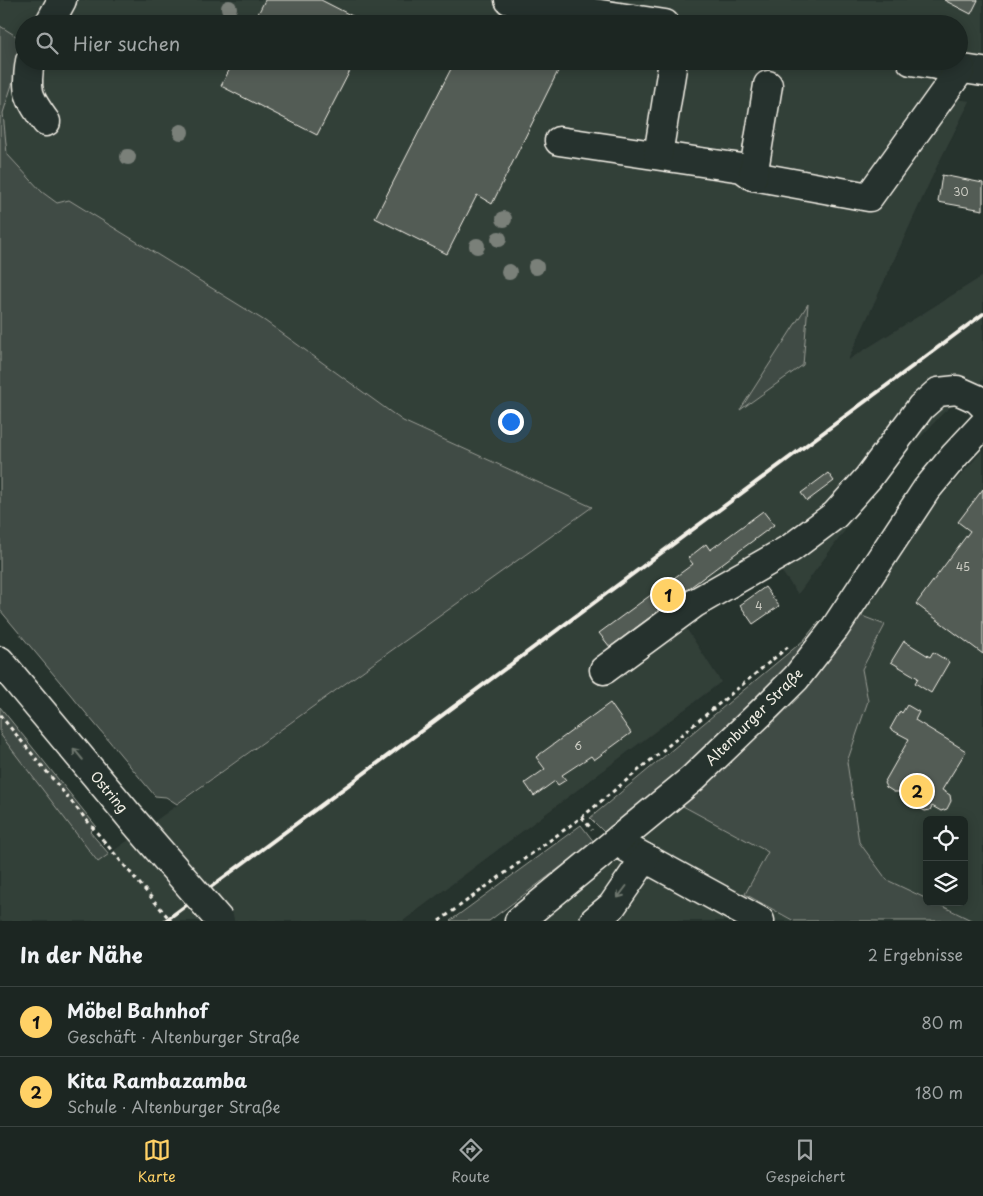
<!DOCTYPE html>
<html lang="de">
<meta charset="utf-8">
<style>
body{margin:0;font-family:"Playpen Sans",sans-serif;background:#29322f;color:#f1f3f6}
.controls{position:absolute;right:15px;bottom:15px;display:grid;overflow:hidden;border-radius:8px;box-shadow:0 2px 12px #0003}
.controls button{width:45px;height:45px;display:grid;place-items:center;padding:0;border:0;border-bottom:1px solid #3a4340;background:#1c2622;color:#f1f3f6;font:25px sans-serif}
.you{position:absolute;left:510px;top:421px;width:18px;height:18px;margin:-12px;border:4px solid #fff;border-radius:50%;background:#1a73e8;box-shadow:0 0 0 8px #1a73e833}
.badge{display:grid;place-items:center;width:32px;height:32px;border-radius:50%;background:#ffd166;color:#111;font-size:16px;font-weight:700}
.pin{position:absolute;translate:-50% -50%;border:2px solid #fff;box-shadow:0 1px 5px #0006}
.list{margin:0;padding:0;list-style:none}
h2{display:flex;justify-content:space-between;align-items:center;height:65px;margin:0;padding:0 20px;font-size:21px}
h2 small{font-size:16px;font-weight:400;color:#a0a5a5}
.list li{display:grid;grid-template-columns:32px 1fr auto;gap:15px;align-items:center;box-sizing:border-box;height:70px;padding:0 20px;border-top:1px solid #3a4340}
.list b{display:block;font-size:19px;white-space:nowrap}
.list p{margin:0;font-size:16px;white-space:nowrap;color:#a0a5a5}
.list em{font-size:16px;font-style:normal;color:#a0a5a5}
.icon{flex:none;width:28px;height:28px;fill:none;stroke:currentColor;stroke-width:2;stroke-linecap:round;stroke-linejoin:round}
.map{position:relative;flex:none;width:983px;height:921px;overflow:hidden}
.search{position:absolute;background:#1c2622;box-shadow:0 2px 12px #0003;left:15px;right:15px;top:15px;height:55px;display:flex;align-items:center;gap:12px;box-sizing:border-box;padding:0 18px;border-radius:28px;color:#a0a5a5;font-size:19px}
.sheet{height:205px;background:#1c2622}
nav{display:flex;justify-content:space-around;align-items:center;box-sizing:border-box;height:70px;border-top:1px solid #3a4340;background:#1c2622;font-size:14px;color:#a0a5a5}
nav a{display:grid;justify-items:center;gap:2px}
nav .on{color:#ffd166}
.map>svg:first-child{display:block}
.built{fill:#333f39}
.green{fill:#414b45;stroke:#9a9e96}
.building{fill:#525c55;stroke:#f4f1e8}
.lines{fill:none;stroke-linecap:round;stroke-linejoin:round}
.minor-casing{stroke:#f4f1e8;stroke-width:31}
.major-casing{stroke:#f4f1e8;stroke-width:31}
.path{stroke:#f4f1e8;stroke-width:3;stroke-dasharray:4 4;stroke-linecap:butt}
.minor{stroke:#26332d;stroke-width:28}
.major{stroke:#26332d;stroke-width:28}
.rail{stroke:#f4f1e8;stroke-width:4}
.major-bridge-casing{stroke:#f4f1e8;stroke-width:31;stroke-linecap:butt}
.path-bridge{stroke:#f4f1e8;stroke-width:3;stroke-dasharray:4 4;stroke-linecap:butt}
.major-bridge{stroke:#26332d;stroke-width:28}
.tree{fill:#7a8079}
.oneway{stroke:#6e766e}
.labels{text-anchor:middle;stroke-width:4.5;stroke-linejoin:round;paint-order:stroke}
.number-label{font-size:11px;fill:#ccccc3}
.street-label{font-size:14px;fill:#f4f1e8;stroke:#26332d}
</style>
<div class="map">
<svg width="983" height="921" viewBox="0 0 983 921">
<rect width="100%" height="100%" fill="#26332d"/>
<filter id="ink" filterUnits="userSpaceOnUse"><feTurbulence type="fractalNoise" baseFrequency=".02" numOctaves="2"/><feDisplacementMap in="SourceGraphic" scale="10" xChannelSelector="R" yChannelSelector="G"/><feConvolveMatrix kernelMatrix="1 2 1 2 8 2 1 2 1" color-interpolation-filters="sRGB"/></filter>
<g filter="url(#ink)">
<!-- built -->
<g class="built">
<path d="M0,0H983V83L981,86L959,84L949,98L970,101L938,164L848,360L983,276V380L943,413L903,456L857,514L798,594L779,568L686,628L721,682L403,921H0V734L98,862L592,507L403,421L265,321L69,200L57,203L42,192L7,154L3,113L24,47V61H959V24H24V41L0,26Z"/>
<path d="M983,450V921H973L934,902H964V820H927V899L887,880L859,842L847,762L868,701L862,669L885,626L857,614L926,514Z"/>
<path d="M681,805L768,852L745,894L794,921H540Z"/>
</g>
<!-- green -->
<g class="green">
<path d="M0,26L24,41V47L3,113L7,154L42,192L57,203L69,200L265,321L403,421L592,507L177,804L166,797L155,796L0,610Z"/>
<path d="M808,304L803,365L740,410Z"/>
<path d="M857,614L885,625L862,669L868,701L847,762L859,842L887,880L927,899V902H934L973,921H794L745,894L768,852L681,805L777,716L806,687Z"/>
<path d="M819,621L824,626L783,677L683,771L606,834L590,818L804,640Z"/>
<path d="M0,707L96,826L90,832L109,854L98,862L0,734Z"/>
<path d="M581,825L594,842L489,921H450Z"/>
</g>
<!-- building -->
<g class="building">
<path d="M265,0H321L368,24H253Z"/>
<path d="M944,0H978L971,14Z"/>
<path d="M234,61H355L317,135L221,86Z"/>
<path d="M455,61H543L559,69L492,204L477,195L447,254L375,218Z"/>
<path d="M942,175L983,183V210L938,202Z"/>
<path d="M828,473L834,481L807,501L801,493Z"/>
<path d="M983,489V654L916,604L970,531L958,522Z"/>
<path d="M763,511L774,525L610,647L599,633L693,564L688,558L706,544L710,550Z"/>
<path d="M765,587L779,606L753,624L740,605Z"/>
<path d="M904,641L930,657L933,652L949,662L931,693L915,683L918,678L891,662Z"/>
<path d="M610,703L631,733L594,760L591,756L562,775L566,780L558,785L555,781L534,796L525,783L545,769L536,757Z"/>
<path d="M907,705L919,712L915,720L966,751L942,790L950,795L951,801L947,809L941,811L932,806L930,810L925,811L916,806L914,801L899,792H894L886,787L884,783L909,739L890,729L900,711L902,713Z"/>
</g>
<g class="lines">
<!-- minor casing -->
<g class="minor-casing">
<g id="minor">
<path d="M509,0L665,24"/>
<path d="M49,24L62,0"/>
<path d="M30,61C25,92 28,97 46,122"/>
<path d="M911,61L983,72"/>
<path d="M559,141L742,168L753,176L869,197L961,69"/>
<path d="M658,155L672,68"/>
<path d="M753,176L768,85"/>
<path d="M604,670L695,603L791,548L835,515L868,478L921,407L938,392L957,390L977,399L983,405"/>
<path d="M620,838L627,848L760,921"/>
<path d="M519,921L692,779L767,707L796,678L835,628L926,490L955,455L983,425"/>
<path d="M594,921L612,906L645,858"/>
</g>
</g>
<!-- major casing -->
<g class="major-casing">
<path id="major" d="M0,661L131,818"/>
</g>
<!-- path -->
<g class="path">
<path d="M0,715L103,840"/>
<path d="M582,817L592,830"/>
<path d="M439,921L582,817L789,646"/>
</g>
<!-- minor -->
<use href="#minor" class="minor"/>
<!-- major -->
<use href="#major" class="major"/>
<!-- rail -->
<path class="rail" d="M165,921L983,314"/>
<!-- major-bridge casing -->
<g class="major-bridge-casing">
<path id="major-bridge" d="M131,818L220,921"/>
</g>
<!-- path-bridge -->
<path class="path-bridge" d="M103,840L171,921"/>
<!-- major-bridge -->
<use href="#major-bridge" class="major-bridge"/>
</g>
<!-- trees -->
<g class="tree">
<circle cx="229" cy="8" r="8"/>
<circle cx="181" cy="132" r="8"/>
<circle cx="128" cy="157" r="8"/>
<circle cx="504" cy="219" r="8"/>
<circle cx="499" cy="239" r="8"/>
<circle cx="477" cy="246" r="8"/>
<circle cx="536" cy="267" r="8"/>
<circle cx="509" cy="272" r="8"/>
</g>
<!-- one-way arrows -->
<defs><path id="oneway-shaft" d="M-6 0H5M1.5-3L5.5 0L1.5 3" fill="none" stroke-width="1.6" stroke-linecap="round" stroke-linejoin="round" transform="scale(1.25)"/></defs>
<g class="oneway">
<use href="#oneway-shaft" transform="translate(78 754) rotate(-130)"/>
<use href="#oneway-shaft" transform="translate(622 892) rotate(127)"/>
</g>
</g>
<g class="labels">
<!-- number labels -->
<g class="number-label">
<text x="961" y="196">30</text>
<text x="963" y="571">45</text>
<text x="759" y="610">4</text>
<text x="578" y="750">6</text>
</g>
<!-- street labels -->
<g class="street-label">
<text transform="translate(754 717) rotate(-45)" y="5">Altenburger Straße</text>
<text transform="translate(109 792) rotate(50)" y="5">Ostring</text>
</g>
</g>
</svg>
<div class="controls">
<button><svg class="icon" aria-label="locate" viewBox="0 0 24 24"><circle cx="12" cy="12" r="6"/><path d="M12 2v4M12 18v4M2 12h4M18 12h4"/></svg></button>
<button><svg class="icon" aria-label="layers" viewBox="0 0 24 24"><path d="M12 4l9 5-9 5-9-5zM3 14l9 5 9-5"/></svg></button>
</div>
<div class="you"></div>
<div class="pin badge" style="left:668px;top:595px">1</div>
<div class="pin badge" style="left:917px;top:791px">2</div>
<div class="search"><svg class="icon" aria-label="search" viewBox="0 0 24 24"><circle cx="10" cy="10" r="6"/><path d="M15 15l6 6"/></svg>Hier suchen</div>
</div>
<section class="sheet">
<h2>In der Nähe<small>2 Ergebnisse</small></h2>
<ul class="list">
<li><span class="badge">1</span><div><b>Möbel Bahnhof</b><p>Geschäft · Altenburger Straße</p></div><em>80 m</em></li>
<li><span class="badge">2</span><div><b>Kita Rambazamba</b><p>Schule · Altenburger Straße</p></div><em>180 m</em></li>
</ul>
</section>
<nav>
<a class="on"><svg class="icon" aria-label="map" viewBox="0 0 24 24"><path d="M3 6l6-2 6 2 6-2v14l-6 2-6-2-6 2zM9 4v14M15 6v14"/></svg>Karte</a>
<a><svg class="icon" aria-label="directions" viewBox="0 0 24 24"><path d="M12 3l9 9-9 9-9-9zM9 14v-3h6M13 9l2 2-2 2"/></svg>Route</a>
<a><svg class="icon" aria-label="saved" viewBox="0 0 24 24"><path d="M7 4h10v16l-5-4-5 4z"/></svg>Gespeichert</a>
</nav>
